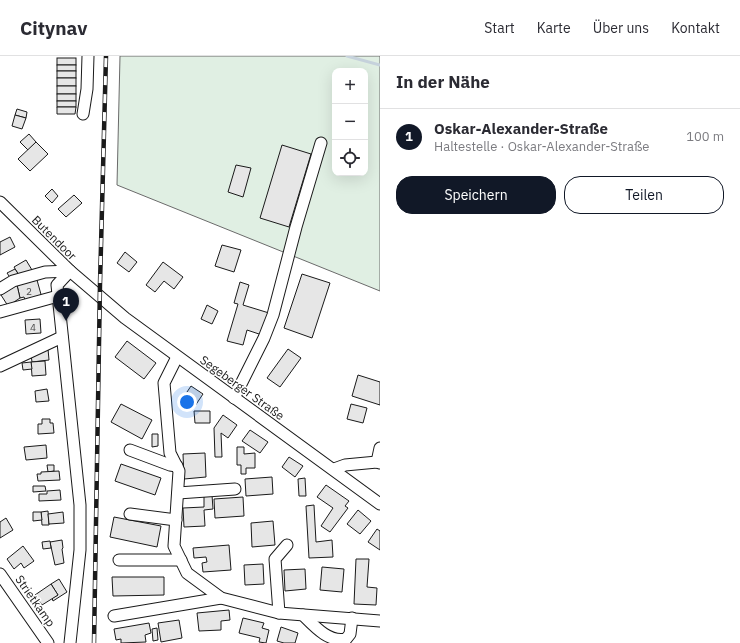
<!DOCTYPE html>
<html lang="de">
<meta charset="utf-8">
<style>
body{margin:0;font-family:"IBM Plex Sans",sans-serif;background:#f7f7f7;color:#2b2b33}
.controls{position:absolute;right:12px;top:12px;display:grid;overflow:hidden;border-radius:8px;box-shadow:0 4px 16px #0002}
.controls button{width:36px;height:36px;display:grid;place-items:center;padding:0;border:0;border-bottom:1px solid #e1e1e2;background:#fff;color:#2b2b33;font:20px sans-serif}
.you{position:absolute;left:187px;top:346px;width:14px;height:14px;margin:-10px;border:3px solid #fff;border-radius:50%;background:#1a73e8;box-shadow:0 0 0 6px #1a73e833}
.badge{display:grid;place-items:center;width:26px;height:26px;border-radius:50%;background:#111827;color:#fff;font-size:13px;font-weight:700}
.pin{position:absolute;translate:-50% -33px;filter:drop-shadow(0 1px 2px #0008)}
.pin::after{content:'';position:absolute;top:21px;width:14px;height:12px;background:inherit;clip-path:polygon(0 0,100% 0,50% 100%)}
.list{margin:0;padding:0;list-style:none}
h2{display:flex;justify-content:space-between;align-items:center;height:52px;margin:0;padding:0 16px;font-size:17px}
h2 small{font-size:13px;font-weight:400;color:#7c7c81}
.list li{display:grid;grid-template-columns:26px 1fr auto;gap:12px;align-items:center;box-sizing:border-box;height:56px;padding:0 16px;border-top:1px solid #e1e1e2}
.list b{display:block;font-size:15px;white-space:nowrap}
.list p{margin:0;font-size:13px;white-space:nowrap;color:#7c7c81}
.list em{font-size:13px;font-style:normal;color:#7c7c81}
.actions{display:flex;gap:8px;padding:12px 16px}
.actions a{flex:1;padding:9px 0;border:1px solid #111827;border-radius:16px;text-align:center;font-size:14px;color:#111827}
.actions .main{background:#111827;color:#fff}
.icon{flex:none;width:22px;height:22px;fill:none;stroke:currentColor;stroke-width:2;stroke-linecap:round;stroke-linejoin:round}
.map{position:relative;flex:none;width:380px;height:587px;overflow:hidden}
header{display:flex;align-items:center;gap:24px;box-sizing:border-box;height:56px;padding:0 20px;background:#fff;border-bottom:1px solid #e1e1e2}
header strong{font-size:19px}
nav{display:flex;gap:22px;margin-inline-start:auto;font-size:14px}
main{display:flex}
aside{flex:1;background:#fff}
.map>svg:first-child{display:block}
.green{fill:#e0efe3;stroke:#6a6a6a;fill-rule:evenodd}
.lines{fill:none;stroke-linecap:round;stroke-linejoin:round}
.stream{stroke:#c6d2dc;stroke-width:3}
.building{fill:#e6e6e6;stroke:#1a1a1a}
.minor-casing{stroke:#1a1a1a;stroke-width:13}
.minor{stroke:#fff;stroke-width:11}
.rail-casing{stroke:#1a1a1a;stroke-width:4.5}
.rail{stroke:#fff;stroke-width:3;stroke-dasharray:9;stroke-linecap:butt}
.labels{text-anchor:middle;stroke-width:3;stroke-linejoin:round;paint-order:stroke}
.number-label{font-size:10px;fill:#4d4d4d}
.street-label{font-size:12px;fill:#1a1a1a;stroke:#fff}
</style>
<header>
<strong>Citynav</strong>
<nav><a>Start</a><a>Karte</a><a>Über uns</a><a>Kontakt</a></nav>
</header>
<main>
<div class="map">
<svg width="380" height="587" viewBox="0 0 380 587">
<rect width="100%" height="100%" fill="#fff"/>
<!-- green -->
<path class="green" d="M120,0H380V235L117,129ZM335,15H365V117H335Z"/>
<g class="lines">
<!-- stream -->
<path class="stream" d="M347,0L380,9"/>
</g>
<!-- building -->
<g class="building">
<rect x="57" y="2" width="19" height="7"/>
<rect x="57" y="9" width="19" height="6"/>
<rect x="57" y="15" width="19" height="7"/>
<rect x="57" y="22" width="19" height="8"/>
<rect x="57" y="30" width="19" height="8"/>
<rect x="57" y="38" width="19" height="7"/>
<rect x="57" y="45" width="19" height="6"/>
<path d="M57,51H76L75,58H57Z"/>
<path d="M17,53L27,56L26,62L15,59Z"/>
<path d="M15,59L26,62L22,73L12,70Z"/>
<path d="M29,78L36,86L28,94L20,86Z"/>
<path d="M36,86L48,98L30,115L18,103Z"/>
<path d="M282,89L311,98L289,171L260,162Z"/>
<path d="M236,109L251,112L243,141L228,136Z"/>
<path d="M52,133L58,140L52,147L45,140Z"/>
<path d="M74,139L82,147L66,161L58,153Z"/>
<path d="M10,181L15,191L0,199V186Z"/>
<path d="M222,189L241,194L234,216L215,210Z"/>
<path d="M125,196L137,206L129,216L117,207Z"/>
<path d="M26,204L32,214L20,221L14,211Z"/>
<path d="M163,206L183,221L174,233L164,225L155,236L146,229Z"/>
<path d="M15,213L19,219L11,223L7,217Z"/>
<path d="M302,218L330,227L312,282L284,272Z"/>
<path d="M37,224L42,242L26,246L24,241L20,242L17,229Z"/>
<path d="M240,226L249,229L243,249L269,257L262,279L247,274L243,289L227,285L238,248L234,247Z"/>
<path d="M17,229L20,242L8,250L1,239Z"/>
<path d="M207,249L218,255L212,268L201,263Z"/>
<path d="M40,263L41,277L26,278L25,264Z"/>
<path d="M127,285L156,307L144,323L115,301Z"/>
<path d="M48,293L49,304L32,306L31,299Z"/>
<path d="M288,293L301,302L280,331L267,322Z"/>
<path d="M45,305L46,319L32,320L31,306Z"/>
<path d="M31,306L32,313L23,314L22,307Z"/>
<path d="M358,319L380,326V349L352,340Z"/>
<path d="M191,330L203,338L193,353L181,345Z"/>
<path d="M47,333L49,345L36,346L35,335Z"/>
<path d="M121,348L152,364L142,383L111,366Z"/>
<path d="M351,348L367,352L363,367L347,363Z"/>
<path d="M194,355H210V367H195Z"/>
<path d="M223,359L237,369L228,382L221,377L222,401H215L214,372Z"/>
<path d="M42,363H50V367H53L54,377L38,378V368H42Z"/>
<path d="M250,374L268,386L260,397L242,385Z"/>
<path d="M152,378H158V390L152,391Z"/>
<path d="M46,389L47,402L26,404L24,391Z"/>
<path d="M237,391H244V398L255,397V412H246V418H241V409H237Z"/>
<path d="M205,397L206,421L184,423L183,398Z"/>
<path d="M289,401L303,410L295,421L282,411Z"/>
<path d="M121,408L161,422L155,439L115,425Z"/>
<path d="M47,409H54V415L48,416Z"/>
<path d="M59,415L60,424L38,425L37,418H41V416Z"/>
<path d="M272,421L273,438L246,440L245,423Z"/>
<path d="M305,422L306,440H299L298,423Z"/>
<path d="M326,429L349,445L345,450L348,452L330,476L321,470L333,452L317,441Z"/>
<path d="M33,430H45L46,435L33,436Z"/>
<path d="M60,434L61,444L39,445V438H47V435Z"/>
<path d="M212,439L213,453L204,454L205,470L184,471L183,452L204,451V440Z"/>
<path d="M243,441L244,460L215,462L214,443Z"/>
<path d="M314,449L316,486L332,484L333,501L309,502L306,450Z"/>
<path d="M358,454L371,465L360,478L347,468Z"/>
<path d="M48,455L49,469H42L41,456Z"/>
<path d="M33,456H41L42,464L33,465Z"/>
<path d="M63,456L64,467L49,468L48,458Z"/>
<path d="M114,461L161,470L157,491L110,481Z"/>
<path d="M6,462L13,474L0,482V466Z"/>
<path d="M273,465L275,489L252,491L251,467Z"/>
<path d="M377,473L380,475V494L368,486Z"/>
<path d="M62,484L63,492L62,493L64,507L55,509L50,486Z"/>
<path d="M50,485L51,492L43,493L42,486Z"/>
<path d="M229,489L231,514L203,516L202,507L207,506L206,501L194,502L193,492Z"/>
<path d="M23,490L34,505L24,512L21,507L14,513L7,503Z"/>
<path d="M356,503H369L367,531L377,532L376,549L354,548Z"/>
<path d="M263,508L264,528L245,529L244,509Z"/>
<path d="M322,511L344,513L342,536L320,534Z"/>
<path d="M305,513L306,533L285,535L284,514Z"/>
<path d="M112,521H164V539L113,540Z"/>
<path d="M59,523L67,536L53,545L52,542L58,539L51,528Z"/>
<path d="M51,528L58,539L42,549L35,539Z"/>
<path d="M229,554L230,564L221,565V574L199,575L197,557Z"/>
<path d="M243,562L264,567L262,572L269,574L266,587L259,586L260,582L239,577Z"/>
<path d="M179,564L182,582L161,586L158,567Z"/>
<path d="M149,567L151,577L145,579L146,586L121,587V583L116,584L114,573Z"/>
<path d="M281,571L298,577L295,587H284L277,585Z"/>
<path d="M157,572L158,584L153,585L152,573Z"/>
</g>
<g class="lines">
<!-- minor casing -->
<g class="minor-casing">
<g id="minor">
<path d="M83,58L87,33L88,0"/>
<path d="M0,146L70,215L125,262L380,448"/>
<path d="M70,215L57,229L80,449V494L70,587"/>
<path d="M0,233L13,225L45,216L70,215"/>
<path d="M0,256L58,240"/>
<path d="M177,301L164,327L170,397L179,415L174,490L187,517L221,542L279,557L380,565"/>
<path d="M0,310L62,281"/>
<path d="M234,342L264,282L273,259L296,171L321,87"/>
<path d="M130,394L170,409L177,410"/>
<path d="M377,406L380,392"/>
<path d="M334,413L345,409L377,406L380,407"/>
<path d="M178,437L235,433"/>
<path d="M130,458L176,464"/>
<path d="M119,504H181"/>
<path d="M0,518L48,587"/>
<path d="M279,557L275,503L287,489"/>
<path d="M303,559C314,570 329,587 346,583L350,578L352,562"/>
<path d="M114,560L221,542"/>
</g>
</g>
<!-- minor -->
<use href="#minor" class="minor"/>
<!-- rail casing -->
<g class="rail-casing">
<path id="rail" d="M94,587L100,228L106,0"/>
</g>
<!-- rail -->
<use href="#rail" class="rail"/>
</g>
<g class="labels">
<!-- number labels -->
<g class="number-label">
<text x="29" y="239">2</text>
<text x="33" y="275">4</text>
</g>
<!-- street labels -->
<g class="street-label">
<text transform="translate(54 182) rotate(45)" y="4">Butendoor</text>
<text transform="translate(242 332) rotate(36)" y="4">Segeberger Straße</text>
<text transform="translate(35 545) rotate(55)" y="4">Strietkamp</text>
</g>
</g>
</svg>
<div class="controls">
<button>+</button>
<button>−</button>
<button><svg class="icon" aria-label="locate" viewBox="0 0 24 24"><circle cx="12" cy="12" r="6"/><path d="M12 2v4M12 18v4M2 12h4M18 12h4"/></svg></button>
</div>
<div class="you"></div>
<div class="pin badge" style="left:66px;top:265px">1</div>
</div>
<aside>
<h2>In der Nähe<small></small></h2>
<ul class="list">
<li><span class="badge">1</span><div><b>Oskar-Alexander-Straße</b><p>Haltestelle · Oskar-Alexander-Straße</p></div><em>100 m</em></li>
</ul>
<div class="actions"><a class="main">Speichern</a><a>Teilen</a></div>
</aside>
</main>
